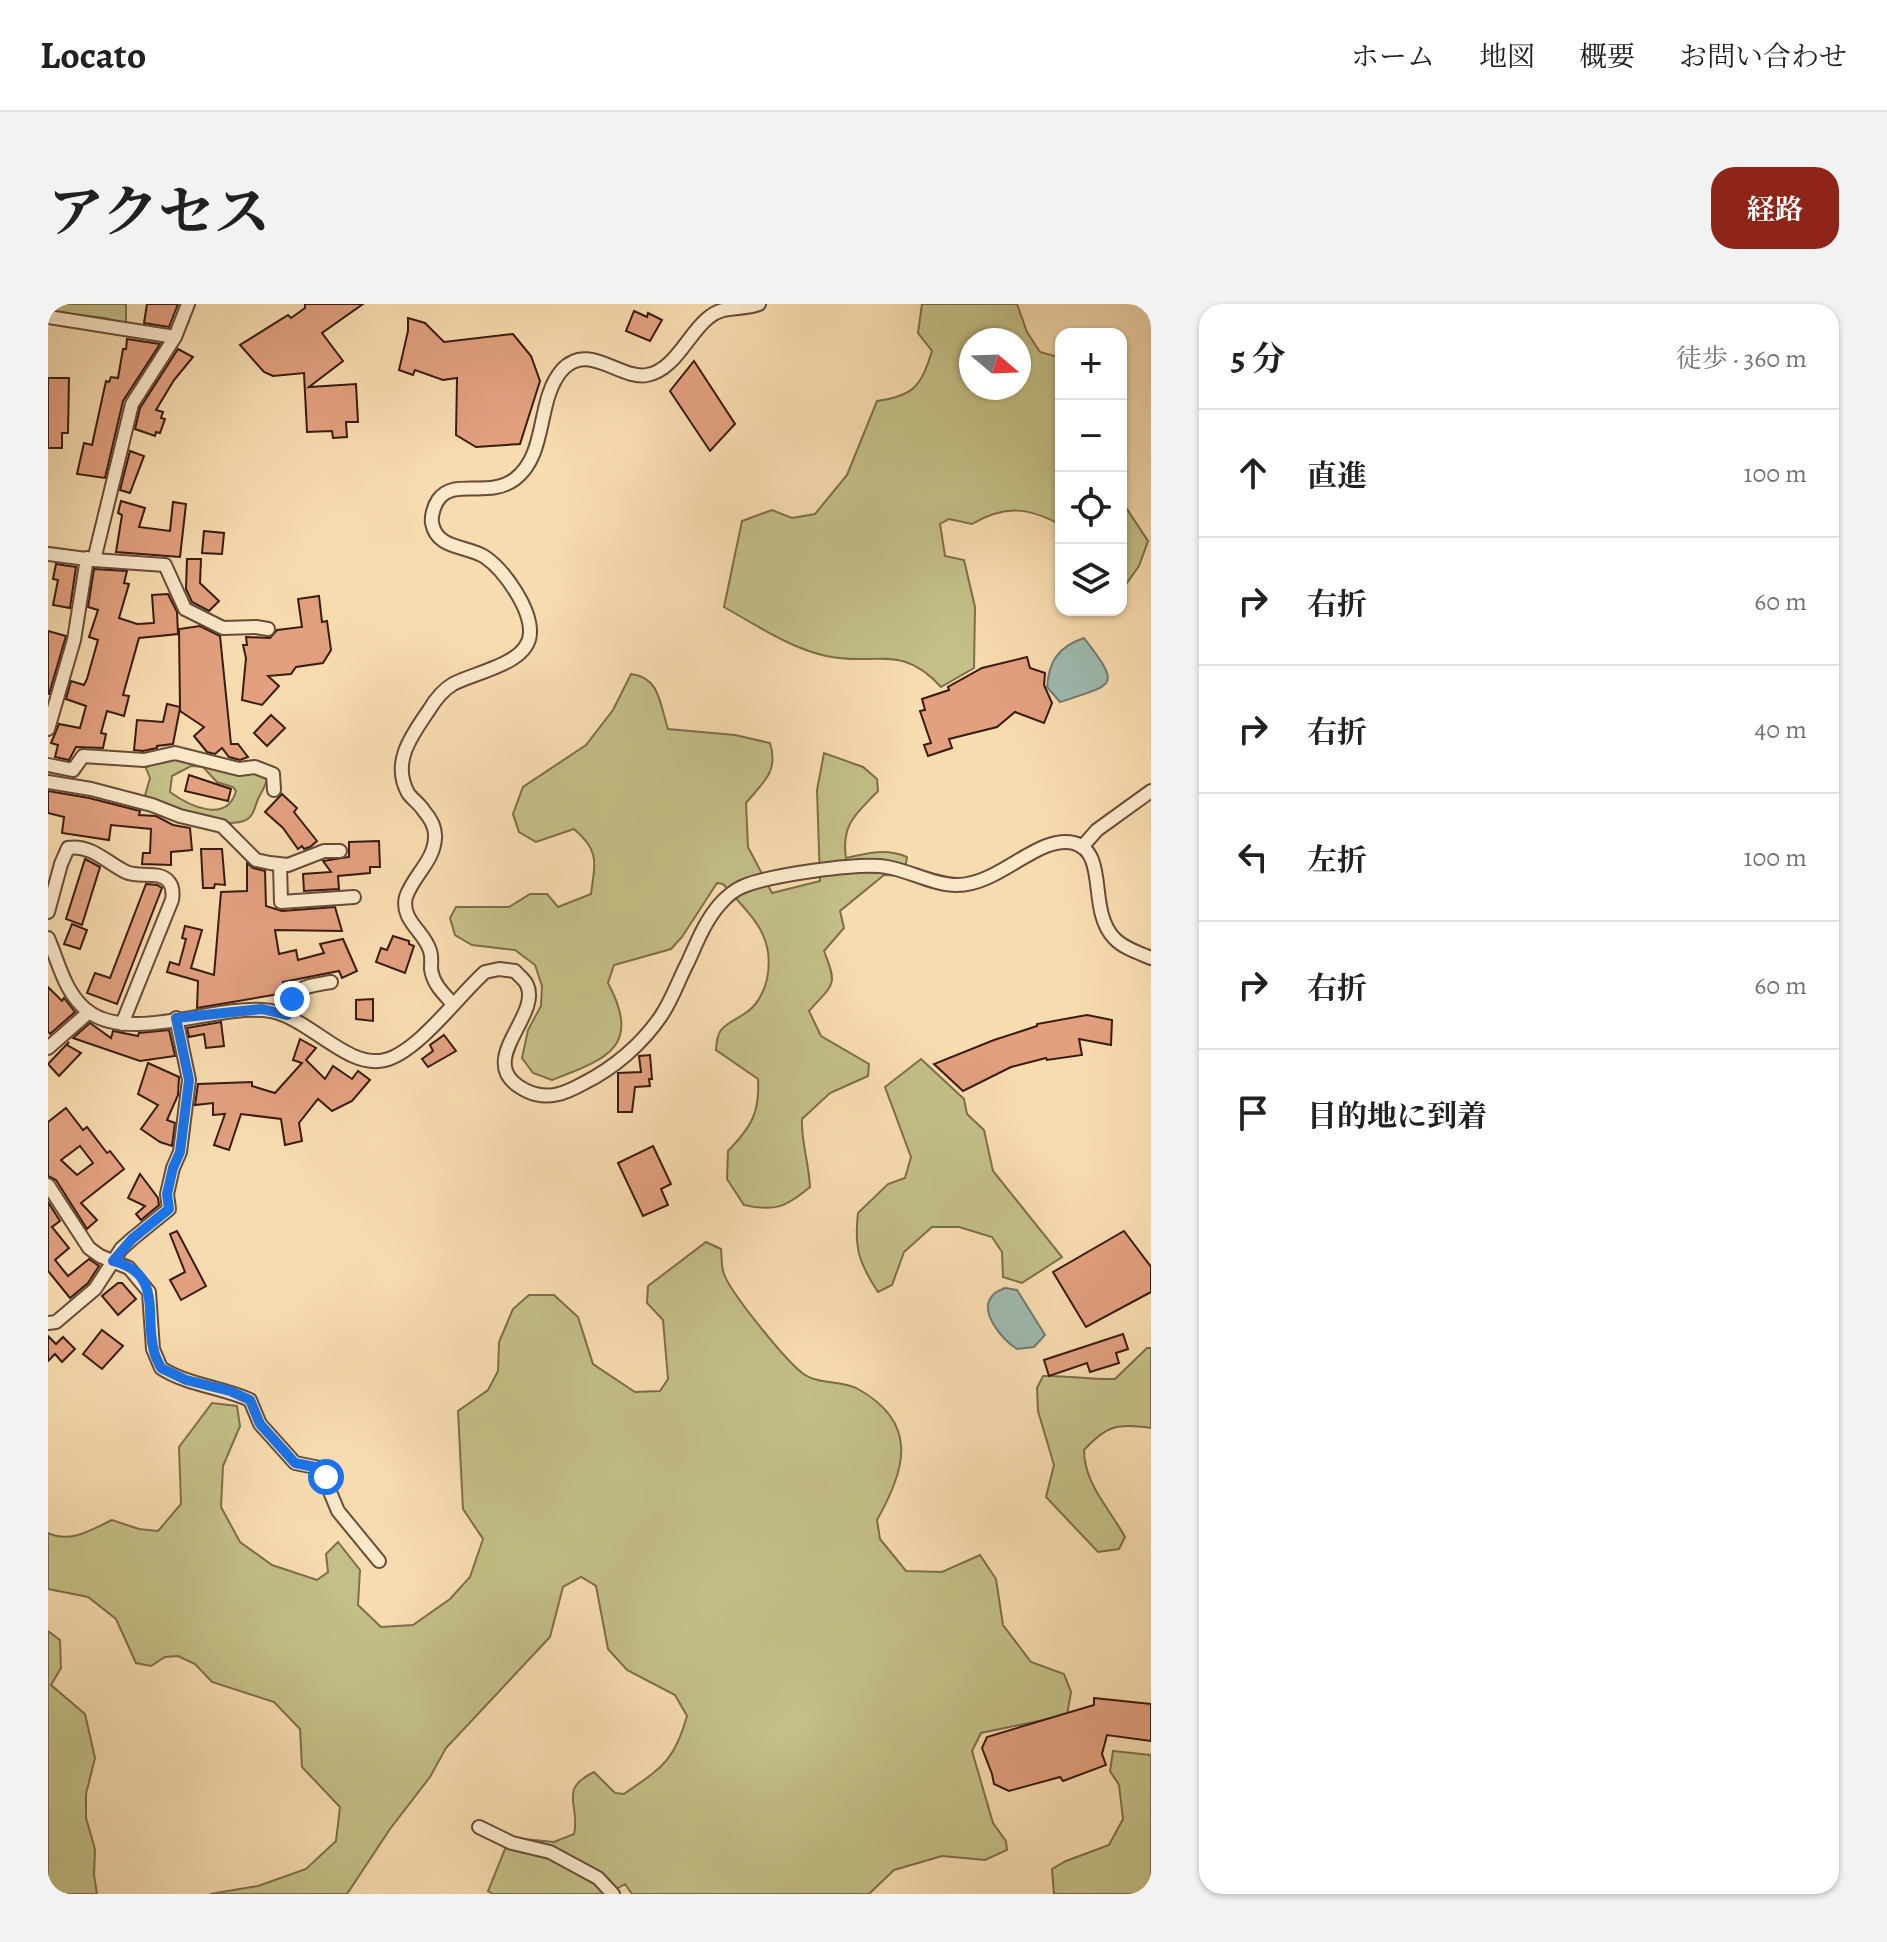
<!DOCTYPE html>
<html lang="ja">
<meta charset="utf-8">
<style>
body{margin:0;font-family:Alegreya,"Noto Serif JP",serif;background:#f2f2f2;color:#202124}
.controls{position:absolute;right:24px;top:24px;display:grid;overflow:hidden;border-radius:16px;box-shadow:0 2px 6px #0004}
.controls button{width:72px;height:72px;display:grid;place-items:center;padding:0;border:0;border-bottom:2px solid #e0e0e0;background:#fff;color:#202124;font:40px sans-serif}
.compass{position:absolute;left:911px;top:24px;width:72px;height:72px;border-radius:50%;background:#fff;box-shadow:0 2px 6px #0004;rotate:109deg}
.stop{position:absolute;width:24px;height:24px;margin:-18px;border:6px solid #1a73e8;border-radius:50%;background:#fff}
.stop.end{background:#1a73e8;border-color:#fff;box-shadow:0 2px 8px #0008}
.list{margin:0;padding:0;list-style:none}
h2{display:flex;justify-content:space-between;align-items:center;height:104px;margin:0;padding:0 32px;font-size:34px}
h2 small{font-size:26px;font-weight:400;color:#757577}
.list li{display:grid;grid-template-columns:52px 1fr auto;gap:24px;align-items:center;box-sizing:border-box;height:128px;padding:0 32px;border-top:2px solid #e0e0e0}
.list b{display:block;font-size:30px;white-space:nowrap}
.list em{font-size:26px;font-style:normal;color:#757577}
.icon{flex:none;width:44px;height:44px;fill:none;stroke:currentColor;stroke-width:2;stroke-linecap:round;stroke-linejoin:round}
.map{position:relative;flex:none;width:1103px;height:1590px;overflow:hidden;border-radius:24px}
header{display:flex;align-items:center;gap:48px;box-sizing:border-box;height:112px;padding:0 40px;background:#fff;border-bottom:2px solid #e0e0e0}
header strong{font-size:38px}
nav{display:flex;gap:44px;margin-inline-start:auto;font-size:28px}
.intro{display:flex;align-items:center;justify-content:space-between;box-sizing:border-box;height:192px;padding:0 48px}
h1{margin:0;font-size:56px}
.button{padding:20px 36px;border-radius:24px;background:#8f2418;color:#fff;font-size:28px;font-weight:700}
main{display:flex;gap:48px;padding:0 48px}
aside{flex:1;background:#fff;border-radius:24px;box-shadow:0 2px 6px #0004}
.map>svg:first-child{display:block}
.green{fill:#c3bf86;stroke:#7e6d4a;stroke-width:2;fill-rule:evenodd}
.water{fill:#9ebab0;stroke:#767a70;stroke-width:2}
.building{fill:#e2a07f;stroke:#3a1b0f;stroke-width:2;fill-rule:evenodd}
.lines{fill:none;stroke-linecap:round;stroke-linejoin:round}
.street-casing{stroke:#694b37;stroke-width:16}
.street{stroke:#fae8cb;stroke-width:12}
.route{stroke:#1a73e8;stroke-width:10}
</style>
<header>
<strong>Locato</strong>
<nav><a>ホーム</a><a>地図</a><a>概要</a><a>お問い合わせ</a></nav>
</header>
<div class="intro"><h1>アクセス</h1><a class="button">経路</a></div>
<main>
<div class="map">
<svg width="1103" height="1590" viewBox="0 0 1103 1590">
<rect width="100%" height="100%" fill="#f7dcaf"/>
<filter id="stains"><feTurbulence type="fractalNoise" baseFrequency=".0025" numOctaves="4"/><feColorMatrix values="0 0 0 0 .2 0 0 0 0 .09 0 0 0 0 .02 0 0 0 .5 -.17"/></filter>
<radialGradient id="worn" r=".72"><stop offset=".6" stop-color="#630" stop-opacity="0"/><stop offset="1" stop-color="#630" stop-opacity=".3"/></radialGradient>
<!-- green -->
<g class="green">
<path d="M0,0H78V20L57,14L0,8Z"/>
<path d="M874,0H969L979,28L992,48L1013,54V221C980,203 957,201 924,220L901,215L892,220L897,252L916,256L927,303L926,364L893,383C852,338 827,363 778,352C742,344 708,321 676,303L694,217L724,206L744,214L767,210L799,171L829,97C866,92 873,82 884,47L870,29ZM923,36H971V84H923Z"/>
<path d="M1073,196L1100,237L1091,262L1076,283L1073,279Z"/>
<path d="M583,370C612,373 612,401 620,425L687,431L722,439C731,468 715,478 698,499L700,543L724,589L772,577L769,486L776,449L815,463L829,475L830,487C808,510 793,520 798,554C819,549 838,544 859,553L856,572L836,571L792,607L796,624L776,647C790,682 786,679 761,707L773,732L821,760L820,772L782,789L754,815C753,838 761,859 762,883C738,903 727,908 696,901L679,875L680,847C703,823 712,809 710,775L668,746C669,721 678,722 696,710C708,703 716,689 719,675C728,631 702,611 675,580L669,579L634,633L623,645L566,661L560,679C594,743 559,755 504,776L485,769L474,754L480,726L493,702L494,682L487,661L467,646L424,641L407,631L402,614L408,603H461L482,590H499L510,603L543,590C547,558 552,547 526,525L488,538L471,528L465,510L475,483L538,441L565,406Z"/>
<path d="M125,452L219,472C219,482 214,486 210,495C207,502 206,512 198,516C174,527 120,504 96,495L102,474L98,464L105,458ZM143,462L155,463L169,478L185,483L188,487C179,520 141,502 122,488L124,472Z"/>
<path d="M873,755L916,795L919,810L936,826L945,867L1014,953L974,979L955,973L954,948L944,933L911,923H884L856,948L844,981L830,988C811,959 806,944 810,909L840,880L857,874L863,853L837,783Z"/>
<path d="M658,938L673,945C674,953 673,963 676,970C682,988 740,1060 757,1071C773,1081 795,1076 810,1085C871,1119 858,1165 829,1216L832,1235L858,1267L894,1268L932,1251L948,1275L955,1321L983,1358L1016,1370L1023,1388L1019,1411L933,1429L924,1447L945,1519L958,1537L959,1546L937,1556L894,1552L846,1566L821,1590H584L577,1580L559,1590H445L440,1587L457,1545L475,1535L506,1538L526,1530C533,1501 509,1486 546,1468L567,1489L576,1490C613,1464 626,1458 639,1412L627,1391L579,1366L560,1345L548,1282L533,1273L515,1283L502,1333L398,1444L382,1473L342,1525L299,1590H162L210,1582L258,1565L288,1537L292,1503L254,1463L252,1425L226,1398L164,1378L147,1360L130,1352L117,1353L103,1362L88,1359L68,1315L40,1293L0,1285V1229C22,1240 45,1225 64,1216L91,1225L110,1227L133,1200L131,1143L164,1099L189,1102L192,1122L175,1162L173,1203L192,1238L224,1261L269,1276L280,1268L278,1250L290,1238L312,1266L310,1301L333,1323L365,1321L402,1295L422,1273L435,1235L415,1205L410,1107L440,1086L450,1067L451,1038L465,1005L481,991H506L530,1013L545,1060L587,1088L612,1087L620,1075L615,1016L599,999L600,982Z"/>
<path d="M1099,1044H1103V1124C1070,1119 1059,1121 1036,1146C1036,1180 1062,1205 1077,1233L1071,1245L1050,1248L998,1193L1006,1161L990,1107L989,1084L995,1072C1020,1071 1042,1076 1067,1075Z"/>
<path d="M0,1327L12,1336L13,1364L3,1381L37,1410L47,1454L38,1490V1514L47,1545L46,1571L49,1590H0Z"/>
<path d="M1065,1447L1103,1451V1590H1006L1004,1565L1018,1557L1061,1541L1075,1515L1071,1481L1062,1467Z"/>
</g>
<!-- water -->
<g class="water">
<path d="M1036,334C1074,383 1067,380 1012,398L999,383C1001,357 1010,343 1036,334Z"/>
<path d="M957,984L969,986L997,1031L986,1043L969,1045C955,1036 929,1007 945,991C948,987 953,986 957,984Z"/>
</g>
<!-- building -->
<g class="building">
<path d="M99,0H130L121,23L96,19Z"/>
<path d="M257,0H315L274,29L295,57L261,83L308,80L310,118H298L299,133L285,134L284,127L259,128L256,69L225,72L216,68L192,41L240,11L243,14L257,4Z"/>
<path d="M586,7L599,13L600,9L614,16L602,37L578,27Z"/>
<path d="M360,14L377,19L396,38L465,30L483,52L492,77L472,140L428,143L408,131L409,74L395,76L367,66L365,71L351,66L360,27Z"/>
<path d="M79,35L112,40L75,97L57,174L29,170L36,139L44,141L58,77L61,78L63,73L70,74L75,45H78Z"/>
<path d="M130,45L145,53L126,76L108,106L115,108L113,114L117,115L112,129L108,128L107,132L87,125L92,104Z"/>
<path d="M646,57L687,120L662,147L622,87Z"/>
<path d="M0,74H21L20,129H14V144H0Z"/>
<path d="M82,147L96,152L82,189L72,186Z"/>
<path d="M73,197L97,204L91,223L122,227L125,198L138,200L132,253L68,248L74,211L70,209Z"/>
<path d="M156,227L176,229L174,250L154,249Z"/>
<path d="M139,255H153L152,279L171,297L161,307L144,298L138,285Z"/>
<path d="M8,260L28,263L22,304L5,301L10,276L5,275Z"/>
<path d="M46,265L79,267L76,279L81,280L71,314L89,320L106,319L104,291L120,290L129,308L130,330L91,334L75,391L81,392L76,412L59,407L53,429L58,430L55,444L28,443L21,456L7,453L10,441L3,439L11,420L32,424L38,402L18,395L23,377L36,381L39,375L50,336L41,333L50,306L40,303Z"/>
<path d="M271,292L274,318L279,317L283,346L275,359L248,363L243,370L220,372L231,382L214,401L194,396L198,354L195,341H199L198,333L222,334L229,326L254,323L250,295Z"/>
<path d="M152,322L172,332L183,440H190L200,453L192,456L181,453L174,444L167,450L159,448L146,432L156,423L132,407V404L125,440L109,442V444L95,447L86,446L89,416L115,418L119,400L132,403L131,325Z"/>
<path d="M0,327L18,332L1,390H0Z"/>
<path d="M979,353L982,364L997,369L996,381L1004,399L996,419L967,408L949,423L901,435L904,444L880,452L876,441L883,439L872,407L877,406L874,395L901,386L900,383L934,364Z"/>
<path d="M223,411L237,424L219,442L206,429Z"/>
<path d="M141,471L183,485L180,497L137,487Z"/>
<path d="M0,487L41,494L92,507L91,511L108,512L125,521L142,524L144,546L123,548V561L94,560L95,549H102L103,525L63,521L61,536L14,529L16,513L0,509Z"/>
<path d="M234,490L249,504L246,508L269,537L262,543L256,545L254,542L250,545L235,524L217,508Z"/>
<path d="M331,537L332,563H322V569L290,572L291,585L256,587L255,570L283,568L275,557L301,553V538Z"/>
<path d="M153,545H174L177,581L167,580L166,584H155Z"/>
<path d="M37,555L52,563L34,621L18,615Z"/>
<path d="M199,559L205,564L217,567L218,602L234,607L287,603L294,627L227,626L231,650L248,646L250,656L276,649L272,640L295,635L309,667L294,674L291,667L235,678L237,689L149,704L150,677L119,668L122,658L131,661L138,635L134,634L137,622L154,626L143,664L166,671L173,588L199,587Z"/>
<path d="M98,580L109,581L114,584L69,700L39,689L47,669L62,674Z"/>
<path d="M24,620L39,626L32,645L16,640Z"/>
<path d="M345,632L361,637V640L366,642L357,669L328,658L333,644L339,646Z"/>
<path d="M0,683L14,697L16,694L27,708L2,730L0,727Z"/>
<path d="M325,695V717L308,715V696Z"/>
<path d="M1039,711L1064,716L1063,741L1031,735L1034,751L999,756L998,754L963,763L915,787L886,760L946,736L989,722V720Z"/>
<path d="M173,718L176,742L158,744L156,730L141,733L139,724Z"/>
<path d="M42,719L63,734L65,727L90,732L91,729L121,726L127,752L92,757L25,734Z"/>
<path d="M396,731L408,747L380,763L374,755L385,747L382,741Z"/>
<path d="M252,735L268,744L258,756L277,775L285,762L304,775L310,767L322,776L304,797L284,807L270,795L251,819L254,837L237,841L233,815L193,810L181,846L166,841L177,810L165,811V799L147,801L150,780L204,778V782L227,789L254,759L245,756Z"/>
<path d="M21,738L19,741L33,749L11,772L0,760Z"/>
<path d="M602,751L604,775H601L602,782L587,783L584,808H570V769L593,768L591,752Z"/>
<path d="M100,759L131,773L130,791L119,816L127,819L124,842L112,838L93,825L110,801L90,790Z"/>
<path d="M18,804L35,826L39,823L59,849L62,847L76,865L33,899L49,916L39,925L8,876L0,872V818ZM32,842L45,859L29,871L13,856Z"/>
<path d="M605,842L623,880L613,885L620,901L595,912L570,859Z"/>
<path d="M92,870L110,894L111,901L93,916L88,910L97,902L80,894Z"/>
<path d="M0,898L12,917L4,923L21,944L7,956L20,972L41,955L51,962L40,979L22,994L0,967Z"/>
<path d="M129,927L158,982L133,996L122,976L137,968L122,930Z"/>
<path d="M1076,927L1103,963V988L1038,1023L1005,968Z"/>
<path d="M70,979H74L88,995L70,1011L54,992Z"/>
<path d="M54,1026L75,1042L54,1065L35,1050Z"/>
<path d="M1075,1030L1080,1045L1068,1049L1071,1059L1042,1068L1039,1059L1001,1072L996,1056Z"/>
<path d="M0,1032L8,1040L15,1033L27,1045L14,1058L7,1050L0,1057Z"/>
<path d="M1046,1394L1103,1400V1437L1059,1431L1054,1450L1058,1461L1015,1477L1012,1473L961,1487L946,1480L944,1470L934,1444L939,1433L1046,1401Z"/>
</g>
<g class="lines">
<!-- street casing -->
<g class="street-casing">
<g id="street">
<path d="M0,13L127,33"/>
<path d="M0,250L46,256L84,100L127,33L140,0"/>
<path d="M46,256L117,261L137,305L175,324L208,323L220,325"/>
<path d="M0,425L26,336L39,254"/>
<path d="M0,461L25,466L35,452L96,456L127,449L191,465L207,463L225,470L226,486"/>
<path d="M0,478L43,485L104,501L132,512L174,522L208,556L222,559L240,561L276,547H292"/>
<path d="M1034,543L1049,526L1103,487"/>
<path d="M232,561L233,598L306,593"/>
<path d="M0,608L13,560L20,544C43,540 59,559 78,568C90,574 112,566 121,578C125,583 125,590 124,596L74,720"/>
<path d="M0,634C11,659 17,691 41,708C83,738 165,702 215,706C258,708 297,766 337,756C370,748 411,691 437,668L451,665L467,667C471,672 477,676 479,681C494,713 422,760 479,787C500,797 518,789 536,779C566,764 594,740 613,712C624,696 631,675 640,658C649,638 657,617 672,600C678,593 688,585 696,582C723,571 812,558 839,563C862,567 886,581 909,581C952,581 990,530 1026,539C1061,549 1039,605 1066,634C1075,644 1091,649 1103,654"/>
<path d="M405,700C395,689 385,680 383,665C383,659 384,652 382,647C377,628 352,616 358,593C365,572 386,557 387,534C388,523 383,515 376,507C372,500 364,495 360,489C343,458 364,431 381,406C387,396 395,386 405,380C427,368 481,360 482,329C483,304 456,266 437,253C419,241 389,246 384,219C383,212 386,202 390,196C406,173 440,195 467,175C500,150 488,96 514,66C540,37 572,76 599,71C627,66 640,30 660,14C676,0 693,7 711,0"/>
<path d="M239,711C248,681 255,683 283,678"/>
<path d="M0,744L41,708"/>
<path d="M0,881L41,944L52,952L81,964L101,988L105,1045L113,1064C139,1081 173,1083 202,1096L212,1120L247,1159L272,1164L290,1207L331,1257"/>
<path d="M0,1019L8,1018L47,985L73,945L84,935L121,905L119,890L125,864L132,848L141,776L128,714"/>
<path d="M431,1523L464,1539L502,1548L550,1574L565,1590"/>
</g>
</g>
<!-- street -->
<use href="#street" class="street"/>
</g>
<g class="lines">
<!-- route -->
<path class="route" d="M244,695L239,711L214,705L128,714L141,776L132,848L125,864L119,890L121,905L84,935L65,957C116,969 96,1013 106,1047C107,1053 111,1059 113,1064L138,1076L182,1087L202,1096L212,1120L247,1159L272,1164L278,1173"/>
</g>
<rect width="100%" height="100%" filter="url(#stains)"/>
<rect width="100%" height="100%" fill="url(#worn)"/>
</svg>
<div class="controls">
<button>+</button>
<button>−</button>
<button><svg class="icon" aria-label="locate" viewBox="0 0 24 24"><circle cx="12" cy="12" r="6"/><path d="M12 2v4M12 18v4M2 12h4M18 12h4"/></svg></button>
<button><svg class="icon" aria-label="layers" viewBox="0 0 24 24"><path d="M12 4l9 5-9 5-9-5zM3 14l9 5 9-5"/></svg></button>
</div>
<svg class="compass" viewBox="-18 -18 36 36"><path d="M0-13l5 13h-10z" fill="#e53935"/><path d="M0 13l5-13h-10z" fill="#757577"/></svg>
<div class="stop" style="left:278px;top:1173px"></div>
<div class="stop end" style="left:244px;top:695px"></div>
</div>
<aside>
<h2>5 分<small>徒歩 · 360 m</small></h2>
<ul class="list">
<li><svg class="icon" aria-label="ahead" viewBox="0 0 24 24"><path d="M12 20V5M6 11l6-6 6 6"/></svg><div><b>直進</b></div><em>100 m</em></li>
<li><svg class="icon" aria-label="right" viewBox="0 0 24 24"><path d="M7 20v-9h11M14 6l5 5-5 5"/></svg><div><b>右折</b></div><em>60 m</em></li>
<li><svg class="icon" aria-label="right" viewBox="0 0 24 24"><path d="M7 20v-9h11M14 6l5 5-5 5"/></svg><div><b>右折</b></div><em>40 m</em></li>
<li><svg class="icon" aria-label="left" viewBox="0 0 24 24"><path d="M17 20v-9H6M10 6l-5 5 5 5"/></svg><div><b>左折</b></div><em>100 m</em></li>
<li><svg class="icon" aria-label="right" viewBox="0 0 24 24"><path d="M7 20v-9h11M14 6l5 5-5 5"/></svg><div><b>右折</b></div><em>60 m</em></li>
<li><svg class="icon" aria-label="arrive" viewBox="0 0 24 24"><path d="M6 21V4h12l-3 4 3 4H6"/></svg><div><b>目的地に到着</b></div></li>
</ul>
</aside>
</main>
